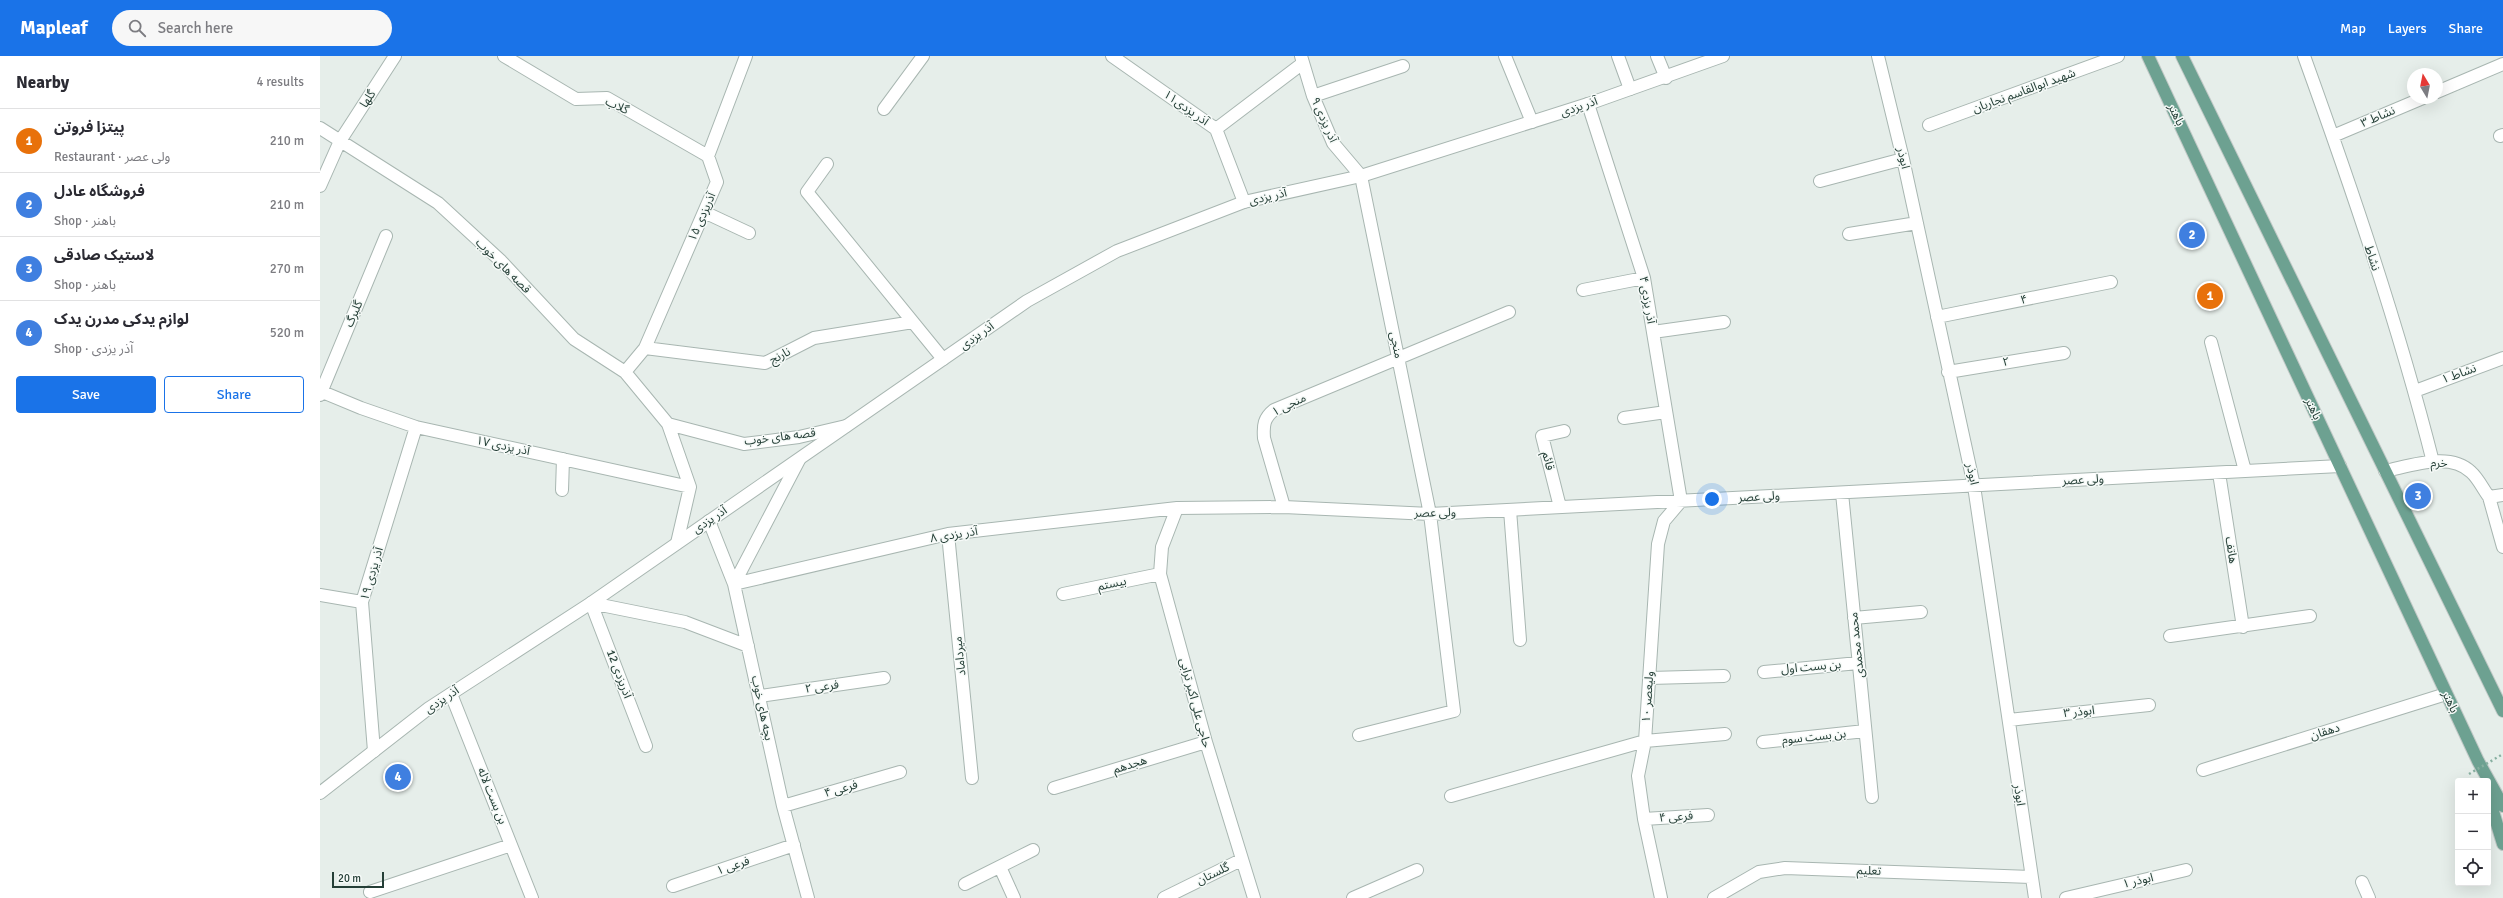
<!DOCTYPE html>
<html lang="en">
<head>
<meta charset="utf-8">
<style>
  body { margin:0; font-family:Signika,"Noto Sans Arabic",sans-serif; background:#f7f7f7; color:#2b2b33 }
  .controls { position:absolute; right:12px; bottom:12px; display:grid; overflow:hidden; border-radius:4px; box-shadow:0 4px 16px #0002 }
  .controls button { width:36px; height:36px; display:grid; place-items:center; padding:0; border:0; border-bottom:1px solid #e1e1e2; background:#fff; color:#2b2b33; font:20px sans-serif }
  .compass { position:absolute; left:2087px; top:12px; width:36px; height:36px; border-radius:50%; background:#fff; box-shadow:0 4px 16px #0002; rotate:350deg }
  .scale { position:absolute; left:12px; bottom:10px; width:52px; box-sizing:border-box; padding-left:4px; border:2px solid #253f37; border-top:0; font-size:11px; line-height:14px; white-space:nowrap; color:#253f37; -webkit-text-stroke:3px #f6faf8; paint-order:stroke }
  .you { position:absolute; left:1392px; top:443px; width:14px; height:14px; margin:-10px; border:3px solid #fff; border-radius:50%; background:#1a73e8; box-shadow:0 0 0 6px #1a73e833 }
  .badge { display:grid; place-items:center; width:26px; height:26px; border-radius:50%; background:#1a73e8; color:#fff; font-size:13px; font-weight:700 }
  .pin { position:absolute; translate:-50% -50%; border:2px solid #fff; box-shadow:0 1px 4px #0006 }
  .list { margin:0; padding:0; list-style:none }
  h2 { display:flex; justify-content:space-between; align-items:center; height:52px; margin:0; padding:0 16px; font-size:17px }
  h2 small { font-size:13px; font-weight:400; color:#7c7c81 }
  .list li { display:grid; grid-template-columns:26px 1fr auto; gap:12px; align-items:center; box-sizing:border-box; height:64px; padding:0 16px; border-top:1px solid #e1e1e2 }
  .list b { display:block; font-size:15px; white-space:nowrap }
  .list p { margin:0; font-size:13px; white-space:nowrap; color:#7c7c81 }
  .list em { font-size:13px; font-style:normal; color:#7c7c81 }
  .actions { display:flex; gap:8px; padding:12px 16px }
  .actions a { flex:1; padding:9px 0; border:1px solid #1a73e8; border-radius:4px; text-align:center; font-size:14px; color:#1a73e8 }
  .actions .main { background:#1a73e8; color:#fff }
  .icon { flex:none; width:22px; height:22px; fill:none; stroke:currentColor; stroke-width:2; stroke-linecap:round; stroke-linejoin:round }
  .map { position:relative; flex:none; width:2183px; height:842px; overflow:hidden }
  header { display:flex; align-items:center; gap:24px; box-sizing:border-box; height:56px; padding:0 20px; background:#1a73e8; color:#fff }
  header strong { font-size:19px }
  nav { display:flex; gap:22px; margin-inline-start:auto; font-size:14px }
  .search { width:280px; height:36px; background:#f7f7f7; display:flex; align-items:center; gap:10px; box-sizing:border-box; padding:0 14px; border-radius:22px; color:#7c7c81; font-size:15px }
  main { display:flex }
  aside { flex:1; background:#fff }
  .map>svg:first-child { display:block }
  .lines { fill:none; stroke-linecap:round; stroke-linejoin:round }
  .minor-casing { stroke:#a8b6b1; stroke-width:14 }
  .tertiary-casing { stroke:#a8b6b1; stroke-width:14 }
  .primary-casing { stroke:#c2c9c7; stroke-width:14 }
  .minor { stroke:#fff; stroke-width:12 }
  .tertiary { stroke:#fff; stroke-width:12 }
  .primary { stroke:#6da191; stroke-width:12 }
  .path-bridge { stroke:#88b0a1; stroke-width:2.5; stroke-dasharray:2 3; stroke-linecap:butt }
  .labels { text-anchor:middle; dominant-baseline:central; stroke-width:3; stroke-linejoin:round; paint-order:stroke }
  .street-label { font-size:12px; fill:#253f37; stroke:#f6faf8 }
</style>
</head>
<body>
<header>
<strong>Mapleaf</strong>
<div class="search"><svg class="icon" aria-label="search" viewBox="0 0 24 24"><circle cx="10" cy="10" r="6"/><path d="M15 15l6 6"/></svg>Search here</div>
<nav><a>Map</a><a>Layers</a><a>Share</a></nav>
</header>
<main>
<aside>
<h2>Nearby<small>4 results</small></h2>
<ul class="list">
<li><span class="badge" style="background:#e8710a">1</span><div><b>پیتزا فروتن</b><p>Restaurant · ولی عصر</p></div><em>210 m</em></li>
<li><span class="badge" style="background:#3f7fe0">2</span><div><b>فروشگاه عادل</b><p>Shop · باهنر</p></div><em>210 m</em></li>
<li><span class="badge" style="background:#3f7fe0">3</span><div><b>لاستیک صادقی</b><p>Shop · باهنر</p></div><em>270 m</em></li>
<li><span class="badge" style="background:#3f7fe0">4</span><div><b>لوازم یدکی مدرن یدک</b><p>Shop · آذر یزدی</p></div><em>520 m</em></li>
</ul>
<div class="actions"><a class="main">Save</a><a>Share</a></div>
</aside>
<div class="map">
<svg width="2183" height="842" viewBox="0 0 2183 842">
  <rect width="100%" height="100%" fill="#e6eeea"/>
  <g class="lines">
    <g class="minor-casing">
      <path id="minor" d="M184,0l72,43 31,-1 101,58
        M792,0l104,73 28,73
        M981,0l12,40 20,47 28,33 69,338 24,197 -95,24
        M1185,0l27,66
        M1298,0l12,33
        M1337,0l9,22
        M1558,0l25,103 71,327 61,412
        M1984,0c48,133 94,268 129,406
        M2117,36l66,-28
        M993,40l90,-30
        M1268,48l56,174 37,223 -17,20 -6,23 -13,197 -7,35 6,43 17,79
        M564,53l39,-53
        M1609,69l189,-69
        M0,72l118,75 63,58 73,78 51,33 43,52 22,63 -13,56
        M896,73l87,-66
        M2013,80l90,-38
        M2180,80l3,-1
        M507,108l-20,28 136,167
        M1500,125l83,-22
        M0,130l20,-45 55,-85
        M384,156l45,21
        M1529,178l68,-11
        M1263,234l61,-12
        M1617,261l174,-35
        M1333,276l71,-10
        M1891,286l34,129
        M325,292l120,15 49,-25 99,-16
        M305,316l20,-24 72,-166 -9,-26 38,-100
        M1628,316l116,-19
        M0,335l41,17 55,19 274,60
        M2095,335l88,-33
        M0,339l66,-159
        M1304,362l42,-6
        M348,368l76,20 55,-7 47,-11
        M2065,415c25,-5 65,-20 86,1 7,6 12,17 18,25l14,-2
        M1899,417l24,154
        M242,434l1,-31
        M1522,437l30,304
        M2169,441l14,50
        M964,451l-20,-69c-1,-13 0,-20 10,-28l235,-98
        M1240,451l-18,-71 22,-5
        M857,452l-15,39 -2,27 46,168 48,156
        M1190,454l10,130
        M389,465l25,63 49,222 25,92
        M628,478l24,244
        M414,528l214,-50 229,-26 107,-1 146,7 910,-48
        M414,528l65,-124
        M743,538l97,-20
        M0,539l42,7
        M271,547l94,19 63,24
        M271,547l55,143
        M1534,562l67,-6
        M1850,580l140,-20
        M1444,616l94,-9
        M1330,622l74,-2
        M131,638l81,204
        M440,640l124,-18
        M1689,664l140,-15
        M1443,686l102,-11
        M54,695l-12,-149 54,-175
        M1883,714l243,-76
        M734,732l152,-46
        M1131,740l194,-55 80,-7
        M463,750l117,-34
        M1324,763l64,-4
        M680,811l14,31
        M2042,826l7,16
        M645,828l68,-34
        M353,830l121,-41
        M50,836l141,-47
        M844,842l77,-38
        M1033,842l64,-28
        M1394,842l45,-26 26,-4 246,9
        M1746,842l120,-28"/>
    </g>
    <g class="tertiary-casing">
      <path id="tertiary" d="M0,737l109,-85 162,-105 436,-302 90,-50 127,-49 117,-26 227,-72 135,-48"/>
    </g>
    <g class="primary-casing">
      <path id="primary" d="M1828,0l330,705 25,45
        M1862,0l321,655
        M2168,739l15,49"/>
    </g>
    <use href="#minor" class="minor"/>
    <use href="#tertiary" class="tertiary"/>
    <use href="#primary" class="primary"/>
    <path class="path-bridge" d="M2149,718l34,-20"/>
  </g>
  <g class="labels">
    <g class="street-label">
      <text transform="translate(1704 35) rotate(-20)">شهید ابوالقاسم نجاریان</text>
      <text transform="translate(48 43) rotate(-57)">گلها</text>
      <text transform="translate(297 50) rotate(25)">گلاب</text>
      <text transform="translate(1259 51) rotate(-19)">آذر یزدی</text>
      <text transform="translate(866 52) rotate(35)">آذر یزدی۱۱</text>
      <text transform="translate(1856 59) rotate(65)">باهنر</text>
      <text transform="translate(2058 61) rotate(-23)">نشاط ۳</text>
      <text transform="translate(1004 64) rotate(66)">آذر یزدی ۹</text>
      <text transform="translate(1583 102) rotate(77)">ابوذر</text>
      <text transform="translate(948 141) rotate(-13)">آذر یزدی</text>
      <text transform="translate(382 161) rotate(-66)">۱۵ آذریزدی</text>
      <text transform="translate(2052 202) rotate(72)">نشاط</text>
      <text transform="translate(183 210) rotate(45)">قصه های خوب</text>
      <text transform="translate(1327 244) rotate(80)">۴ آذر یزدی</text>
      <text transform="translate(1704 244) rotate(-11)">۴</text>
      <text transform="translate(34 258) rotate(-67)">گلبرگ</text>
      <text transform="translate(657 280) rotate(-35)">آذر یزدی</text>
      <text transform="translate(1076 289) rotate(79)">منجی</text>
      <text transform="translate(460 300) rotate(-28)">نارنج</text>
      <text transform="translate(1686 306) rotate(-10)">۲</text>
      <text transform="translate(2139 318) rotate(-20)">نشاط ۱</text>
      <text transform="translate(969 349) rotate(-26)">منجی ۱</text>
      <text transform="translate(1993 353) rotate(65)">باهنر</text>
      <text transform="translate(460 381) rotate(-7)">قصه های خوب</text>
      <text transform="translate(183 390) rotate(12)">آذر یزدی ۱۷</text>
      <text transform="translate(1228 405) rotate(76)">قائم</text>
      <text x="2119" y="407">خرم</text>
      <text transform="translate(1652 418) rotate(78)">ابوذر</text>
      <text transform="translate(1763 424) rotate(-3)">ولی عصر</text>
      <text transform="translate(1439 441) rotate(-3)">ولی عصر</text>
      <text transform="translate(1115 457) rotate(-1)">ولی عصر</text>
      <text transform="translate(390 464) rotate(-34)">آذر یزدی</text>
      <text transform="translate(634 479) rotate(-9)">۸ آذر یزدی</text>
      <text transform="translate(1911 494) rotate(81)">هاتف</text>
      <text transform="translate(52 518) rotate(-74)">آذر یزدی ۱۹</text>
      <text transform="translate(792 528) rotate(-12)">بیستم</text>
      <text transform="translate(1537 589) rotate(-96)">محمد محمدی</text>
      <text transform="translate(640 600) rotate(-96)">میرداماد</text>
      <text transform="translate(1491 611) rotate(-5)">بن بست اول</text>
      <text transform="translate(299 618) rotate(69)">آذریزدی 12</text>
      <text transform="translate(502 631) rotate(-8)">فرعی ۲</text>
      <text transform="translate(1328 641) rotate(-86)">۱۰ ولیعصر</text>
      <text transform="translate(122 644) rotate(-34)">آذر یزدی</text>
      <text transform="translate(2130 646) rotate(65)">باهنر</text>
      <text transform="translate(875 647) rotate(75)">حاجی علی اکبر ترابی</text>
      <text transform="translate(442 652) rotate(78)">بچه های خوب</text>
      <text transform="translate(1759 656) rotate(-6)">ابوذر ۳</text>
      <text transform="translate(2005 676) rotate(-17)">دهقان</text>
      <text transform="translate(1494 681) rotate(-6)">بن بست سوم</text>
      <text transform="translate(810 709) rotate(-17)">هجدهم</text>
      <text transform="translate(521 733) rotate(-16)">فرعی ۴</text>
      <text transform="translate(1699 739) rotate(82)">ابوذر</text>
      <text transform="translate(172 740) rotate(68)">بن بست لاله</text>
      <text transform="translate(1356 761) rotate(-4)">فرعی ۴</text>
      <text transform="translate(413 810) rotate(-19)">فرعی ۱</text>
      <text transform="translate(1549 815) rotate(2)">تعلیم</text>
      <text transform="translate(893 818) rotate(-26)">گلستان</text>
      <text transform="translate(1818 825) rotate(-13)">ابوذر ۱</text>
    </g>
  </g>
</svg>
<div class="controls">
<button>+</button>
<button>−</button>
<button><svg class="icon" aria-label="locate" viewBox="0 0 24 24"><circle cx="12" cy="12" r="6"/><path d="M12 2v4M12 18v4M2 12h4M18 12h4"/></svg></button>
</div>
<svg class="compass" viewBox="-18 -18 36 36"><path d="M0-13l5 13h-10z" fill="#e53935"/><path d="M0 13l5-13h-10z" fill="#7c7c81"/></svg>
<div class="scale">20 m</div>
<div class="you"></div>
<div class="pin badge" style="left:1890px;top:240px;background:#e8710a">1</div>
<div class="pin badge" style="left:1872px;top:179px;background:#3f7fe0">2</div>
<div class="pin badge" style="left:2098px;top:440px;background:#3f7fe0">3</div>
<div class="pin badge" style="left:78px;top:721px;background:#3f7fe0">4</div>
</div>
</main>
</body>
</html>
